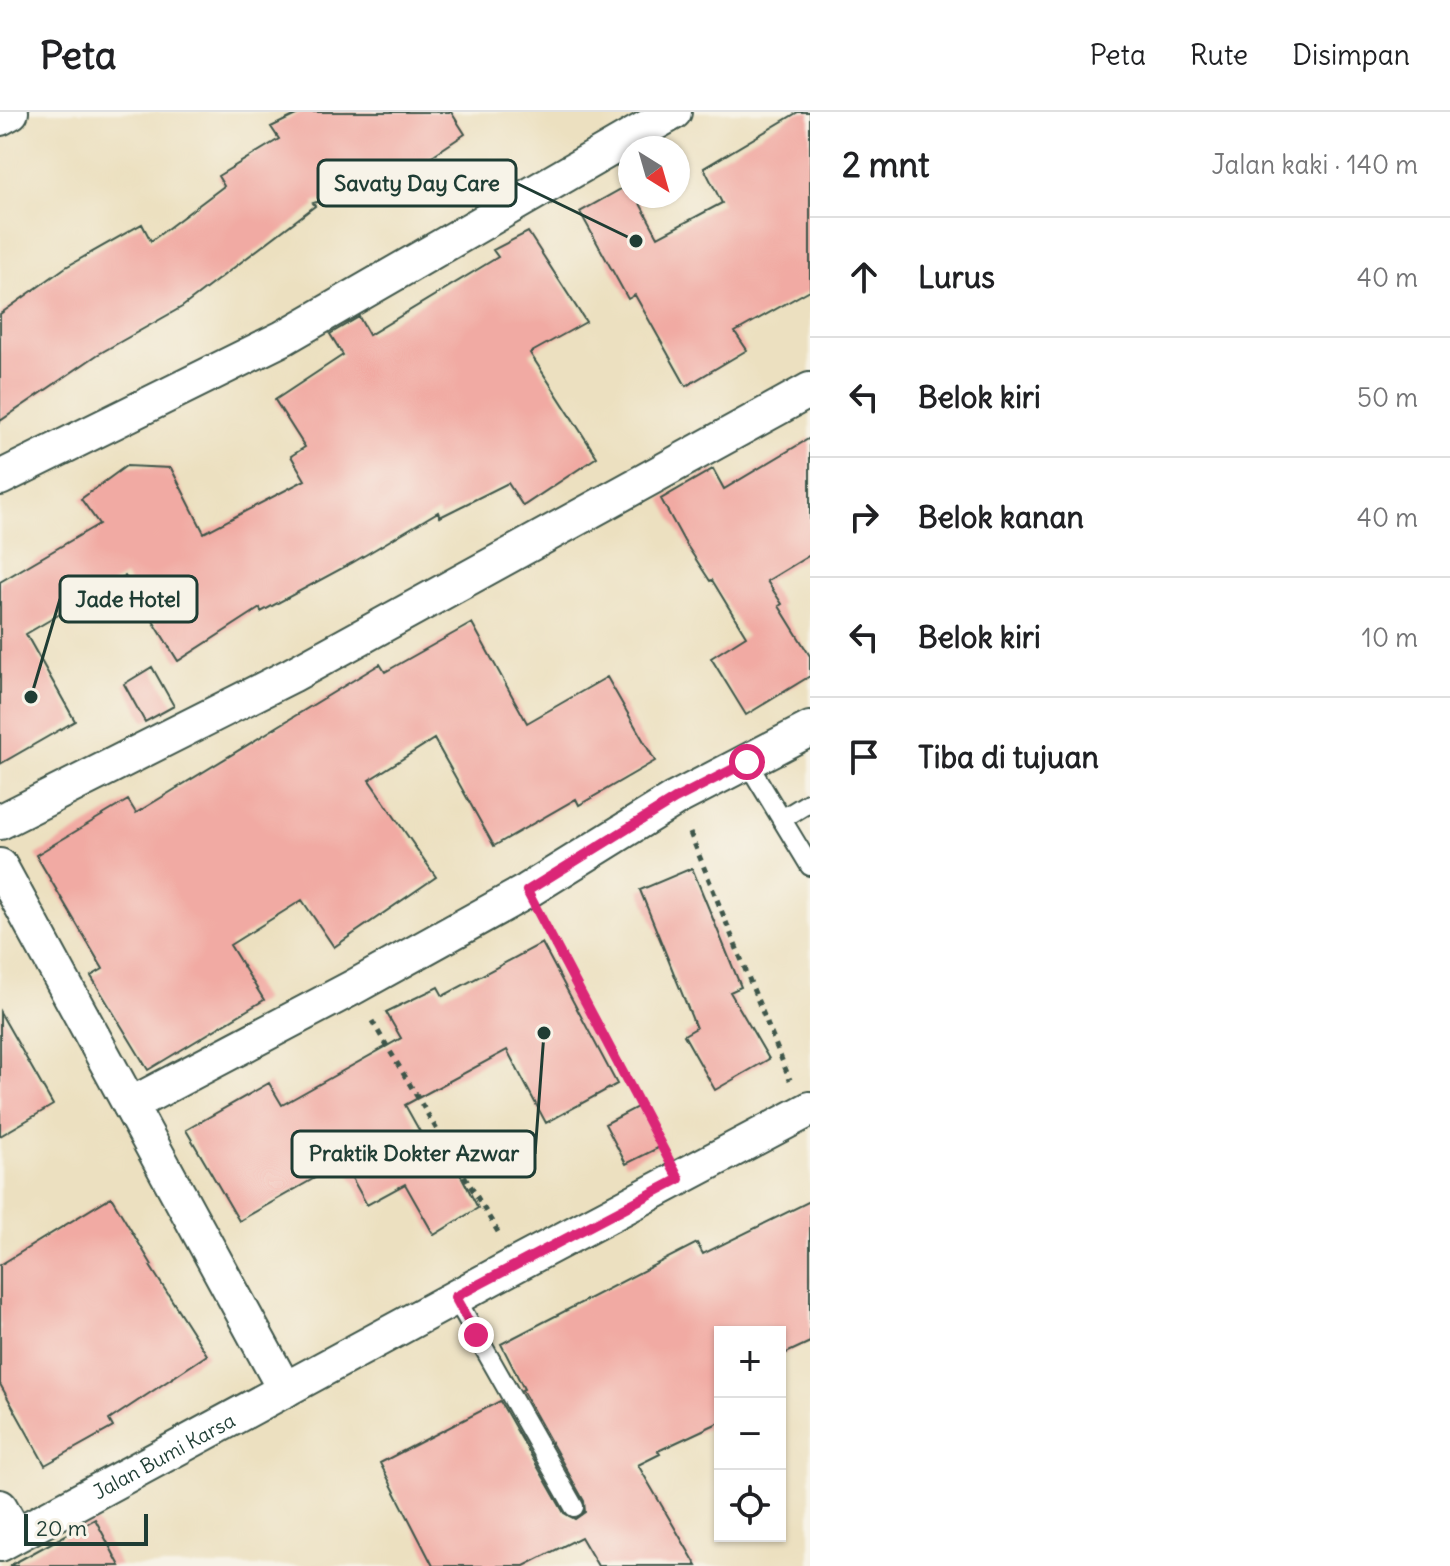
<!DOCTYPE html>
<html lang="id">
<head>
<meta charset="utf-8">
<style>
  body { margin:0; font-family:Delius,sans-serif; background:#f2f2f2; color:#202124 }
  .controls { position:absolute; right:24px; bottom:24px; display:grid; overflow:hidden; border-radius:0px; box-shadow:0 2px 6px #0004 }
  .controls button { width:72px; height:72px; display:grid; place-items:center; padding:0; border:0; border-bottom:2px solid #e0e0e0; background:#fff; color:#202124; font:40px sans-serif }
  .compass { position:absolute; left:618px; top:24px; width:72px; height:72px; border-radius:50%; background:#fff; box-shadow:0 2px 6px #0004; rotate:143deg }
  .scale { position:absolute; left:24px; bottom:20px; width:124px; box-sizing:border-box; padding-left:8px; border:4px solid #1f3d34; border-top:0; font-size:22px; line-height:28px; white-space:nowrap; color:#1f3d34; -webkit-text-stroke:6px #f7f3e8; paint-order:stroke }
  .stop { position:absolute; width:24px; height:24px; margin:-18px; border:6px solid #db2777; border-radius:50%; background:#fff }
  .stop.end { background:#db2777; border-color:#fff; box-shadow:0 2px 8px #0008 }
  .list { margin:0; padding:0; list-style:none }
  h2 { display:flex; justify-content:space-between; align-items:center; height:104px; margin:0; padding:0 32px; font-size:34px }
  h2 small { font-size:26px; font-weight:400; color:#757577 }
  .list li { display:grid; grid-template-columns:52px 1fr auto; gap:24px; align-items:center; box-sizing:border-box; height:120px; padding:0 32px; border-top:2px solid #e0e0e0 }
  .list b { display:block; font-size:30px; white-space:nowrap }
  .list em { font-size:26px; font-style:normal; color:#757577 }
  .icon { flex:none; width:44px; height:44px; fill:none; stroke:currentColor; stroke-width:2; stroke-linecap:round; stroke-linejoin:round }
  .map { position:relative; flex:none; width:810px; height:1454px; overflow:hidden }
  header { display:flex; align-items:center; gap:48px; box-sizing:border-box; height:112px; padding:0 40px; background:#fff; border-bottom:2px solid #e0e0e0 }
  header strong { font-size:38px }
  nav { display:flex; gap:44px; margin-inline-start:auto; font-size:28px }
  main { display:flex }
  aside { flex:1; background:#fff }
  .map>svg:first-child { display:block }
  .building { fill:#f1aaa3 }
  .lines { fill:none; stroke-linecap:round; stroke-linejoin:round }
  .service-casing { stroke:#3e5549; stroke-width:22 }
  .minor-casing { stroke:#3e5549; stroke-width:38 }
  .path { stroke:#3e5549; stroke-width:5; stroke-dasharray:6 6; stroke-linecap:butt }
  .service { stroke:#fff; stroke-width:18 }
  .minor { stroke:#fff; stroke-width:34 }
  .route { stroke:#db2777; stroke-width:10 }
  .labels { text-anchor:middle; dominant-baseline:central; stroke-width:8; stroke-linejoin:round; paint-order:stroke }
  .street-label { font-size:20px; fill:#1f3d34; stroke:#f7f3e8 }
  .leader { fill:none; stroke:#1f3d34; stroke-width:3 }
  .callout-dot { fill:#1f3d34; stroke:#f7f3e8; stroke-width:3 }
  .callout { fill:#f7f3e8; stroke:#1f3d34; stroke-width:3 }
  .callout-label { font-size:22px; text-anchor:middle; font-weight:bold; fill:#1f3d34 }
</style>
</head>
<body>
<header>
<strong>Peta</strong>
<nav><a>Peta</a><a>Rute</a><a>Disimpan</a></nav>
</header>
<main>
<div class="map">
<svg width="810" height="1454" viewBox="0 0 810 1454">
  <rect width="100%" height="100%" fill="#f7f3e8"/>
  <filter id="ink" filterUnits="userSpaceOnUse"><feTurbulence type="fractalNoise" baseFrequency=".0125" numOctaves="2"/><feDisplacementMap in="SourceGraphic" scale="16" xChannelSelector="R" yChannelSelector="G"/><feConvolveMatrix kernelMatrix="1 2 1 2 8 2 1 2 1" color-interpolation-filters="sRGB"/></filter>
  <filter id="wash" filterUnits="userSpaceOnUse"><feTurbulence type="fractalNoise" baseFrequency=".006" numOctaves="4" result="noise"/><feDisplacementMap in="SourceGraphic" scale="32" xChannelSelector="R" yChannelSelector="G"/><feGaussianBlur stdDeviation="1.8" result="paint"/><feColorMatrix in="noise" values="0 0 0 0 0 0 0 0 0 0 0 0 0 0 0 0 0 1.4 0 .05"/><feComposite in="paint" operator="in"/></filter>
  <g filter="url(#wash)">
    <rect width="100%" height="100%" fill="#ece0c0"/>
    <g id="blocks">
      <path class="building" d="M302,0h149l14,22 -39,26 6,10 -119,33 2,3 -133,101 -85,48 -97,66v-107l66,-47 76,-43 9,17 73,-55 -6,-10 61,-37 -8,-12z
        M798,0h12v178l-75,42 12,18 -61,36 -51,-91 -7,4 -48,-87 50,-28v12h6l22,41 64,-34 -18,-35z
        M528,120l58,90 -56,31 67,104 -74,49 -15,-23 -68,34 -2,-5 -86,51 -91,49 -1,-4 -82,53 -53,-85 -99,58 49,87 -75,43v-182l99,-58 -18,-25 45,-33 45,2 33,65 101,-53 -14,-24 14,-9 -30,-47 68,-45 -13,-21 29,-17 10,18 129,-78 -5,-7z
        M810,326v117l-43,26 15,23 -3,2 31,50v20l-64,39 -35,-57 35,-22 -34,-56 -2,1 -26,-40 -23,-42 52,-30 11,20z
        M472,511l55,100 80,-46 48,84 -76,44 -3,-6 -82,47 -60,-107 -65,41 67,97 -102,70 -32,-47 -72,45 34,55 -116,70 -57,-94 12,-7 -67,-114 92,-55 8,13 244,-149 5,8z
        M152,555l22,39 -29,16 -21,-38z
        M692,756l49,119 -11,5 39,67 -54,31 -31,-55 12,-7 -56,-138z
        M542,831l75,141 -71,39 -39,-73 -102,55 37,66 13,-7 23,44 -44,27 -29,-51 -38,21 -24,-43 -104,59 -53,-91 83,-47 13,22 119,-67 -15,-26 52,-25 5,9z
        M0,900l53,93 -53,31z
        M639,994l21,41 -34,17 -21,-40z
        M111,1085l41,68 -2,1 57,89 -98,65 4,7 -68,38 -45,-81v-119z
        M810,1089v141l-30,14v-24h-60v90l-62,29 2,3 -22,11 59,101h-99l-17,-29 -57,29h-91l-53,-103 120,-62 64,112 11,6 10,-7 -1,-11 -62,-111 2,-1 -23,-45 196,-101 6,11z
        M95,1407l25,47h-111z"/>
    </g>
  </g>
  <g filter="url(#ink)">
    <use href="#blocks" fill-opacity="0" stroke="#3e5549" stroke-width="2"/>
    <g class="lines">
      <g class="service-casing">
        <path id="service" d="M747,650l63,104
          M782,707l28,-17
          M455,1185l119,210"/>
      </g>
      <g class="minor-casing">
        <g id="minor">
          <path d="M0,6l11,-6"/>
          <path d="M0,366l283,-140 391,-226"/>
          <path d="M0,710l292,-147 518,-285"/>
          <path d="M0,754l285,524"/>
          <path d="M130,993l222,-117 175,-97 148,-92 135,-70"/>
          <path d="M0,1395l15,27"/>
          <path id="s1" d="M0,1432l517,-280 293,-155"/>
        </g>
      </g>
      <path class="path" d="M690,721l100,247
        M545,813l116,221
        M372,909l126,211"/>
      <use href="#service" class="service"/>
      <use href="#minor" class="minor"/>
    </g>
  </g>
  <g class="lines" filter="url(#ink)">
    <path class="route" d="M476,1223l-21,-38 224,-118 -152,-288 148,-92 72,-37"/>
  </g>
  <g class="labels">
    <g class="street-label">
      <text stroke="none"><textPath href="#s1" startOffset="186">Jalan Bumi Karsa</textPath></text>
    </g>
  </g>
  <path class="leader" d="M636 129L516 71M31 585L60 487M544 921L535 1042"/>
  <g class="callout-dot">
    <circle cx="636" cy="129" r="8"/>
    <circle cx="31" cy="585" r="8"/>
    <circle cx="544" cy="921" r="8"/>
  </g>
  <g class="callout">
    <rect x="318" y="48" width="198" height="46" rx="8"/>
    <rect x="60" y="464" width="137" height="46" rx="8"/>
    <rect x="292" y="1019" width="243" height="46" rx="8"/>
  </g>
  <g class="callout-label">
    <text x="417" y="79">Savaty Day Care</text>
    <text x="128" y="495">Jade Hotel</text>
    <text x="414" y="1049">Praktik Dokter Azwar</text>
  </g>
</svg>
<div class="controls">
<button>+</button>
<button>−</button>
<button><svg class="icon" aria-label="locate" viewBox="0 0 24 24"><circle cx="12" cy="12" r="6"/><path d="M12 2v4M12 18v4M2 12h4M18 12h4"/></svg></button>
</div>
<svg class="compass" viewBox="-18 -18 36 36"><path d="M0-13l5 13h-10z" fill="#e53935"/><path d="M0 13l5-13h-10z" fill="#757577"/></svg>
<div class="scale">20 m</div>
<div class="stop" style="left:747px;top:650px"></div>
<div class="stop end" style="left:476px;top:1223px"></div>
</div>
<aside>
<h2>2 mnt<small>Jalan kaki · 140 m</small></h2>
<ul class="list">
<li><svg class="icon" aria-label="ahead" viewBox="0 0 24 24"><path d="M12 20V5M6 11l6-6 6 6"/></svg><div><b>Lurus</b></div><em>40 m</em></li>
<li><svg class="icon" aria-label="left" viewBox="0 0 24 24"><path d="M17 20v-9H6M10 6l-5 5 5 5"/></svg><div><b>Belok kiri</b></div><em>50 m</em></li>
<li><svg class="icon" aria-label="right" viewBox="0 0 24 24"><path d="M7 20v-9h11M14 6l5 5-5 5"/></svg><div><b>Belok kanan</b></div><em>40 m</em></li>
<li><svg class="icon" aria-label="left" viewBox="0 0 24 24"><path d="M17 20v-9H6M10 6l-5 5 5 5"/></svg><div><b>Belok kiri</b></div><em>10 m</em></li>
<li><svg class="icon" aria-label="arrive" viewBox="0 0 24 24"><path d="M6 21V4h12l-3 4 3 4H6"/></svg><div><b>Tiba di tujuan</b></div></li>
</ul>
</aside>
</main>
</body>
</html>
